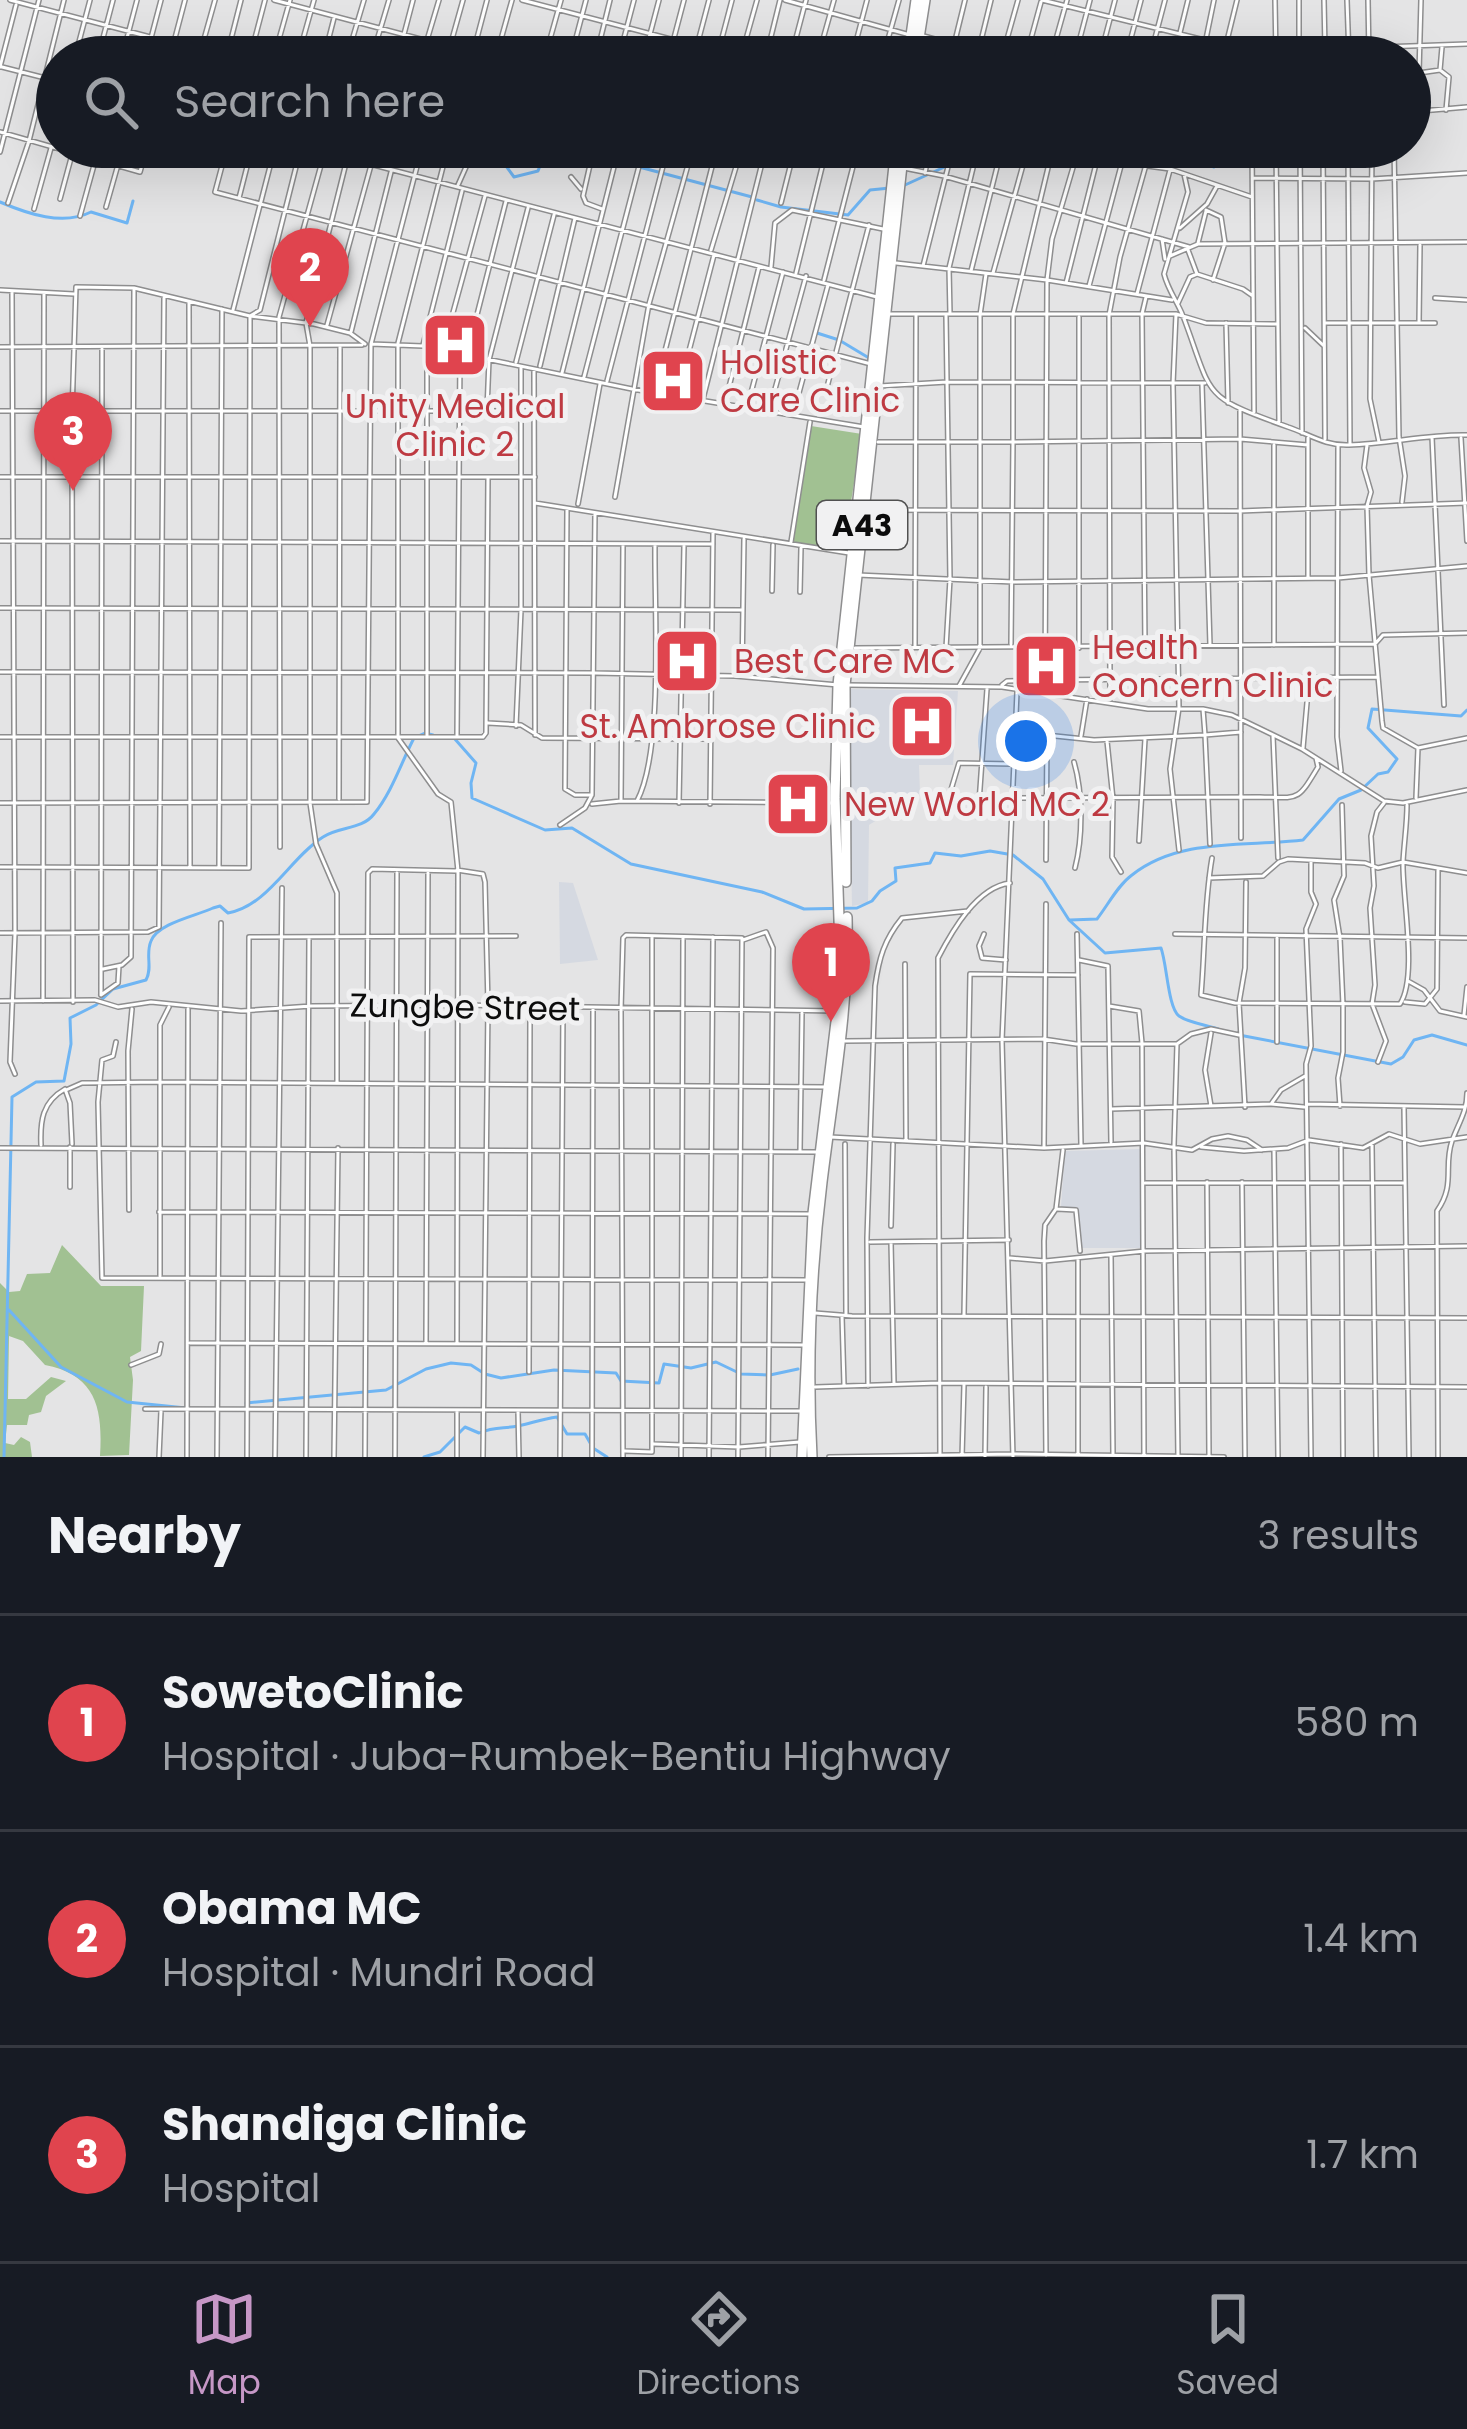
<!DOCTYPE html>
<html lang="en">
<head>
<meta charset="utf-8">
<style>
  body { margin:0; font-family:Poppins,sans-serif; background:#242831; color:#f1f3f6 }
  .you { position:absolute; left:1026px; top:741px; width:42px; height:42px; margin:-30px; border:9px solid #fff; border-radius:50%; background:#1a73e8; box-shadow:0 0 0 18px #1a73e833 }
  .badge { display:grid; place-items:center; width:78px; height:78px; border-radius:50%; background:#c697c6; color:#fff; font-size:39px; font-weight:700 }
  .pin { position:absolute; translate:-50% -99px; filter:drop-shadow(0 3px 6px #0008) }
  .pin::after { content:''; position:absolute; top:63px; width:42px; height:36px; background:inherit; clip-path:polygon(0 0,100% 0,50% 100%) }
  .list { margin:0; padding:0; list-style:none }
  h2 { display:flex; justify-content:space-between; align-items:center; height:156px; margin:0; padding:0 48px; font-size:51px }
  h2 small { font-size:39px; font-weight:400; color:#9ea1a6 }
  .list li { display:grid; grid-template-columns:78px 1fr auto; gap:36px; align-items:center; box-sizing:border-box; height:216px; padding:0 48px; border-top:3px solid #363941 }
  .list b { display:block; font-size:45px; white-space:nowrap }
  .list p { margin:0; font-size:39px; white-space:nowrap; color:#9ea1a6 }
  .list em { font-size:39px; font-style:normal; color:#9ea1a6 }
  .icon { flex:none; width:66px; height:66px; fill:none; stroke:currentColor; stroke-width:2; stroke-linecap:round; stroke-linejoin:round }
  .map { position:relative; flex:none; width:1467px; height:1457px; overflow:hidden }
  .search { position:absolute; background:#171b24; box-shadow:0 12px 48px #0002; left:36px; right:36px; top:36px; height:132px; display:flex; align-items:center; gap:30px; box-sizing:border-box; padding:0 42px; border-radius:66px; color:#9ea1a6; font-size:45px }
  .sheet { height:804px; background:#171b24 }
  nav { display:flex; justify-content:space-around; align-items:center; box-sizing:border-box; height:168px; border-top:3px solid #363941; background:#171b24; font-size:33px; color:#9ea1a6 }
  nav a { display:grid; justify-items:center; gap:6px }
  nav .on { color:#c697c6 }
  .map>svg:first-child { display:block }
  .built { fill:#d5d9e1 }
  .green { fill:#a1c192 }
  .lines { fill:none; stroke-linecap:round; stroke-linejoin:round }
  .stream { stroke:#6fb5f3; stroke-width:3 }
  .minor-casing { stroke:#8e8e8f; stroke-width:6 }
  .trunk-casing { stroke:#8e8e8f; stroke-width:12 }
  .minor { stroke:#fff; stroke-width:3 }
  .trunk { stroke:#fff; stroke-width:9 }
  .labels { text-anchor:middle; dominant-baseline:central; stroke-width:10; stroke-linejoin:round; paint-order:stroke }
  .shield { fill:#f1f1f2; stroke:#515151; stroke-width:3 }
  .shield-label { font-size:30px; font-weight:bold; fill:#0c0c0c }
  .health-label { font-size:33px; fill:#be3a42; stroke:#f1f1f2; text-anchor:start }
  .street-label { font-size:33px; fill:#0c0c0c; stroke:#f1f1f2 }
</style>
</head>
<body>
<div class="map">
<svg width="1467" height="1457" viewBox="0 0 1467 1457">
  <rect width="100%" height="100%" fill="#e4e4e5"/>
  <path class="built" d="M848,689l110,2 -5,74h-34l1,28 -51,32 -1,78 -16,3z
    M559,882l14,1 25,77 -38,4z
    M1141,1149l2,99h-61l-5,-41h-16l4,-56z"/>
  <path class="green" d="M811,426l51,8 -19,117 -51,-9z
    M62,1245l39,41h43l-3,65 -11,6 3,23 -4,75 -29,1c3,-48 -4,-81 -55,-91l-22,-24 -14,-5 -1,63h18l25,-22 15,4 -20,15 -5,16 -12,3 -2,10h-20l-2,18 9,2 7,-8 9,5 2,15h-32v-174l9,9 11,-1 7,-17 23,-1z"/>
  <g class="lines">
    <path class="stream" d="M434,147l6,5
      M492,147l22,30 24,-6 9,-24
      M564,147l188,50
      M1189,147l4,11 21,9
      M499,163l4,-4 -3,-12
      M905,185l46,-21 44,-11 5,-5
      M757,200l24,7 67,8 22,-25 20,-2
      M0,202c28,12 63,24 91,10l36,11 6,-22
      M817,333l22,7 30,18
      M454,738l22,25 -5,20 1,15 73,32 27,-2 59,36 131,28 42,17 53,-1 15,-7 8,-10 16,-10 -1,-13 35,-5 5,-10 26,3 29,-5 23,4 30,24 26,41 36,33 56,-5c6,16 7,60 18,68 10,7 28,9 39,13
      M1070,920l27,-1c11,-14 21,-34 35,-44 48,-38 115,-28 171,-35l36,-41 22,-9 17,-16 10,-2 9,-13 -29,-31 4,-19 89,7 6,-6
      M1239,1035l152,29 12,-7 11,-17 18,-5 35,10
      M9,1310l52,57 66,35 59,6
      M246,1403l140,-13 40,-21 25,-6 20,2 14,9 16,4 53,-8 62,3 5,8 38,2 5,-19 27,4 25,-6 25,12 29,1 28,-6
      M4,1457l8,-360 24,-15 28,-1 7,-37 -1,-26 26,-13 17,-16 33,-9c7,-13 -1,-25 5,-39 7,-18 45,-25 62,-33l7,-2 8,7c40,-7 62,-55 95,-76 16,-11 39,-7 51,-23 18,-22 27,-51 40,-76l11,-5 8,2
      M424,1457l16,-5 25,-25 14,6c16,-7 24,-4 39,-7 14,-3 24,-7 39,-9l10,17h18l8,14 14,9"/>
    <g class="minor-casing">
      <path id="minor" d="M10,0l216,57
        M274,0l214,57
        M522,0l217,57
        M785,0l125,35
        M1042,0l207,51 4,-4 72,2 -1,-49
        M1275,0l1,57
        M1347,0l2,57
        M1368,0l1,57
        M1421,0l-2,73 21,-3
        M920,35l79,22
        M1206,39l8,-39
        M1442,47l-2,23 9,7 -3,33
        M227,55l14,-55
        M75,57l15,-57
        M98,57l15,-57
        M122,57l15,-57
        M146,57l15,-57
        M170,57l15,-57
        M199,57l16,-57
        M250,57l15,-57
        M274,57l16,-57
        M298,57l16,-57
        M324,57l10,-39
        M347,57l17,-57
        M372,57l17,-57
        M398,57l15,-57
        M422,57l17,-57
        M447,57l16,-57
        M472,57l15,-57
        M496,57l16,-57
        M545,57l16,-57
        M571,57l15,-57
        M596,57l14,-57
        M619,57l15,-57
        M644,57l15,-57
        M669,57l15,-57
        M694,57l15,-57
        M717,57l15,-57
        M741,57l16,-57
        M766,57l14,-57
        M791,57l15,-57
        M818,57l16,-57
        M852,57l15,-57
        M883,57l16,-57
        M951,57l14,-57
        M977,57l14,-57
        M1002,57l16,-57
        M1026,57l15,-55
        M1051,57l16,-57
        M1075,57l15,-57
        M1100,57l15,-57
        M1126,57l15,-57
        M1150,57l15,-57
        M1174,57l14,-57
        M1223,57l14,-57
        M1299,57v-57
        M1325,57v-8l142,-5
        M0,67l16,-62
        M2,67l55,14
        M1410,112l57,-5
        M0,132l140,40 7,-25
        M227,147l-12,45 656,172
        M305,147l572,150
        M448,147l-50,196v395l40,56 13,8 7,69 -1,473
        M456,147l17,12 2,-12
        M594,147l-11,49 3,7 16,6
        M829,147l61,16
        M1053,147l-40,167v128l227,-3 68,6
        M1252,147l2,265
        M1276,147l3,275
        M1300,147l2,286
        M1323,147l2,292
        M1348,147l2,298
        M1372,147l-2,252 9,43
        M1394,147l5,290 6,39 -3,26
        M451,148l15,19 -8,18
        M570,149l1,-2
        M1080,149l14,14
        M0,152l39,-152
        M518,161l4,-14
        M904,168l40,8 245,71
        M925,173l5,-26
        M1184,174l4,18 -24,82c4,16 13,27 19,42 31,82 16,79 105,111 21,7 37,19 61,18 40,-1 78,-11 118,-10
        M571,177l10,12
        M1253,178l119,1 95,-6
        M239,198l13,-51
        M60,199l14,-52
        M8,203l21,-62 35,-141
        M781,203l14,-56
        M106,207l17,-60
        M34,209l17,-61
        M1206,210l15,7 4,26 -12,37
        M80,216l19,-69
        M1180,228l27,-24 10,-18
        M1162,239l3,20
        M1198,243l8,-32
        M711,250l31,-103
        M1188,250l9,24
        M1170,256l28,-12 269,-2
        M896,263l151,17 125,20
        M923,266l30,-119
        M771,267l4,-44 17,-13 91,19
        M971,271l31,-124
        M796,273l31,-126
        M993,273l35,-126
        M824,280l34,-133
        M1066,283l30,-119 9,-11 35,12 30,4 82,28
        M1089,286l37,-139
        M0,290l74,4
        M12,292l3,642 -5,128 5,12
        M1137,294l33,-124
        M1435,298l32,2
        M189,302l1,565
        M1178,303l12,-26 7,-3 46,15 10,7
        M233,310l42,-163
        M886,314h290l30,9 71,1
        M950,314l-1,-46 29,-121
        M1176,314l-3,70 6,324 -9,61 9,81
        M1226,323l2,80
        M1326,323h109
        M1419,323l1,-78
        M327,325l49,-178
        M1305,328l19,18
        M351,332l40,-160
        M371,344l52,2 209,43 232,38
        M423,345l39,-154
        M0,347l362,-2
        M443,349l42,-153
        M467,354l39,-153
        M516,362l38,-147
        M540,366l35,-148
        M534,371l1,364
        M562,373l57,-226
        M584,377l60,-230
        M607,381l61,-234
        M1202,384l8,261
        M879,386l68,-4 -1,-66
        M655,390l62,-243
        M826,391l43,-166
        M677,397l37,-142
        M703,399l63,-252
        M725,403l34,-136
        M747,408l36,-136
        M1240,409l1,429
        M487,410l2,-50 39,-152
        M0,411h534
        M769,411l37,-135
        M793,415l35,-130
        M1432,437l12,268
        M1461,438l6,103
        M878,442h135l-2,202
        M1274,445v200
        M1338,445l-1,292 4,34
        M1367,445l-3,23 7,24 -4,14 2,69 13,146 1,7 35,20
        M0,477h535
        M615,497l34,-193 44,-157
        M535,503l314,50
        M578,504l22,-120
        M567,510l-2,279 10,6h17
        M869,510l371,1 227,-8
        M0,541l713,3
        M791,542l19,-120
        M858,575l155,7 325,-4 129,-12
        M1308,577v-139
        M772,591l1,-46
        M800,592l1,-44
        M0,608l743,2
        M1145,645l-3,-331 4,-17
        M915,647l1,-332
        M855,648l520,-4 8,-9 84,-2
        M946,648l4,-69 -3,-197 258,1
        M1079,648v-331
        M0,672l595,1 140,3 103,9
        M742,674l2,-135
        M847,685l155,2 146,22h55l29,6 70,34 82,52 19,2 64,-13
        M1002,685l5,-4 38,-1 332,-3
        M959,686l21,-38v-333l6,-41
        M1045,693l2,-413 5,-41 27,-92
        M1110,699l-1,-384 11,-58 31,-110
        M1203,709l2,26 36,-3
        M488,723l33,2 21,13 166,1
        M516,726l5,-116v-242
        M1017,732l77,8 111,-5 5,109
        M427,736v-387
        M457,736l3,-380
        M1081,736l6,-37
        M1273,736l5,122
        M0,737h483l3,-4 2,-255
        M1107,741l6,58 -1,58 9,15
        M1303,748l6,-68
        M1074,762c9,31 9,75 1,106
        M1015,798l245,-1c39,1 37,5 58,-30l-2,-9
        M1416,798l2,-50 49,-10
        M339,799l1,-452
        M621,801l2,-257
        M637,801c27,-51 17,-194 18,-257
        M0,803l367,-1 4,-458 51,-197
        M679,803l5,-257
        M592,804l29,-3 212,2
        M710,804l3,-271
        M944,813l15,-50 53,1
        M978,817l9,-128
        M560,825l25,-17 7,-13 3,-282
        M1139,841l6,-102
        M280,847l-1,-530 47,-170
        M1212,858c-8,46 -7,91 -11,137l34,8 165,1c18,-27 2,-107 3,-142 1,-19 4,-38 4,-57
        M1046,860l1,-124
        M0,867l249,1 1,-552 10,-6 41,-163
        M219,868l3,-559
        M457,870l26,4 2,8 3,123 -5,452
        M1209,878l54,-2 16,-14 9,-3 77,4 13,5 25,-6 64,11
        M0,933l148,-1 11,-5 5,-629
        M984,934l-5,12 3,12 24,2
        M1077,934l4,211
        M1175,934l292,4
        M743,940l23,-8 7,16 -5,509
        M1079,960l29,6 3,176
        M905,964l1,177
        M103,969l19,-4 9,-8 3,-667
        M1408,981l16,9 16,21 27,6
        M101,995l1,-646
        M101,995l17,-12 1,-17
        M95,1000l23,7 33,-5 90,9 70,-5 146,-1 379,6
        M0,1001l94,-1
        M43,1001l1,-708
        M73,1002l-1,-589 4,-126 58,1 116,28 64,8 36,9 15,11
        M1405,1002l20,2 12,-15 1,-119
        M1109,1006l30,5 3,32 2,414
        M1464,1015l3,-28
        M1211,1033l-6,37 6,36
        M845,1041l198,-2 33,5h101l14,-10 20,-5 28,6
        M116,1042l-3,14 -11,4 -4,42 4,176 704,2
        M1277,1042v-104
        M1177,1044l-3,101 4,312
        M1378,1062l8,-21 -14,-37 3,-19 -5,-77 4,-22 -3,-50 6,-24 7,-9
        M337,1083v-190l-21,-49 -6,-41v-457l-4,-23 44,-176
        M66,1090l16,-7 78,-1 667,5
        M1271,1104l10,-14 24,-14
        M1307,1104l158,3
        M1340,1106l-2,-28 5,-26v-47l-3,-67 -6,-38 10,-24 -2,-71
        M1245,1107l-6,-104 6,-35 1,-86
        M1404,1107l5,350
        M1111,1109l160,-5 33,3
        M830,1137l214,11 100,-5 48,7 20,-11 16,-3 19,4 15,10
        M845,1144l1,170
        M1341,1144l2,313
        M41,1145c-1,-24 1,-43 24,-56l5,14 2,41
        M1372,1145l4,312
        M70,1147v40
        M1201,1147l43,4 44,-3 21,-8 54,8 26,-14 31,10 47,-7
        M0,1148l817,4
        M1044,1148l2,-244
        M1274,1149l4,308
        M800,1151l2,-138
        M1207,1182l2,274
        M1242,1182l3,275
        M1145,1183h260
        M1057,1209l19,1 4,41
        M129,1210l-1,-159 4,-42
        M159,1212l652,2
        M891,1226l2,-82
        M870,1242l139,-2
        M891,1242l3,142
        M1111,1255l2,200
        M1010,1258l35,3 100,-10 322,-5
        M160,1276v-251l9,-18
        M815,1313l37,3 615,2
        M964,1315l6,-341 108,1
        M842,1316l2,69
        M190,1343l614,2
        M426,1343l2,-470
        M131,1365l28,-11 2,-10
        M529,1372l1,-364
        M868,1386l-1,-148 8,-252c4,-28 9,-46 27,-68l66,-7
        M815,1387l124,-4 528,4
        M145,1409l657,2
        M457,1411v46
        M518,1411l1,46
        M654,1444l85,3 61,-5
        M625,1451l27,1v-515
        M1046,1455l-2,-214 1,-16 11,-16 7,-59
        M1078,1455v-195
        M159,1457l2,-46
        M187,1457l1,-448
        M217,1457l4,-534
        M247,1457l2,-520 267,-1
        M275,1457l7,-569
        M306,1457l3,-520
        M334,1457l4,-309
        M365,1457l3,-584 4,-4 84,2
        M395,1457l2,-584
        M560,1457l3,-448
        M592,1457l1,-448
        M623,1457l-2,-447 2,-72 3,-3 116,3 -4,519
        M681,1457l2,-520
        M709,1457l4,-520
        M829,1457l184,-3 211,3
        M940,1457l-2,-499c14,-27 39,-71 72,-75
        M962,1457l2,-72
        M985,1457l1,-70
        M1013,1457l-11,-417 15,-348
        M1311,1457l-5,-393 5,-18 -5,-117 10,-25 -5,-12v-30
        M1438,1457l-1,-246c19,-27 6,-44 15,-70 6,-17 15,-29 15,-48"/>
    </g>
    <g class="trunk-casing">
      <path id="trunk" d="M908,57l8,-57
        M916,57l9,-57
        M846,882l-1,-197 59,-538
        M802,1457l11,-244 28,-233 -6,-182 3,-113 58,-538
        M812,1457c-5,-91 -1,-185 10,-275 11,-90 27,-175 25,-265"/>
    </g>
    <use href="#minor" class="minor"/>
    <use href="#trunk" class="trunk"/>
  </g>
  <defs>
    <g id="hospital-square" transform="scale(3.45)"><rect x="-9" y="-9" width="18" height="18" rx="4" fill="#e0444e" stroke="#f1f1f2"/><path d="M-5-5h3v3.5h4V-5h3V5h-3V1.5h-4V5h-3Z" fill="#fff"/></g>
  </defs>
  <g fill-rule="evenodd">
    <use href="#hospital-square" x="455" y="345"/>
    <use href="#hospital-square" x="673" y="381"/>
    <use href="#hospital-square" x="687" y="661"/>
    <use href="#hospital-square" x="1046" y="666"/>
    <use href="#hospital-square" x="922" y="726"/>
    <use href="#hospital-square" x="798" y="804"/>
  </g>
  <g class="labels">
    <rect class="shield" x="817" y="501" width="90" height="48" rx="9"/>
    <g class="shield-label">
      <text x="862" y="525">A43</text>
    </g>
    <g class="health-label">
      <text x="720" y="362">Holistic<tspan x="720" dy="38">Care Clinic</tspan></text>
      <text x="455" y="406" text-anchor="middle">Unity Medical<tspan x="455" dy="38">Clinic 2</tspan></text>
      <text x="1092" y="647">Health<tspan x="1092" dy="38">Concern Clinic</tspan></text>
      <text x="734" y="661">Best Care MC</text>
      <text x="876" y="726" text-anchor="end">St. Ambrose Clinic</text>
      <text x="844" y="804">New World MC 2</text>
    </g>
    <g class="street-label">
      <text transform="translate(465 1007) rotate(1)">Zungbe Street</text>
    </g>
  </g>
</svg>
<div class="you"></div>
<div class="pin badge" style="left:831px;top:1022px;background:#e0444e">1</div>
<div class="pin badge" style="left:310px;top:327px;background:#e0444e">2</div>
<div class="pin badge" style="left:73px;top:491px;background:#e0444e">3</div>
<div class="search"><svg class="icon" aria-label="search" viewBox="0 0 24 24"><circle cx="10" cy="10" r="6"/><path d="M15 15l6 6"/></svg>Search here</div>
</div>
<section class="sheet">
<h2>Nearby<small>3 results</small></h2>
<ul class="list">
<li><span class="badge" style="background:#e0444e">1</span><div><b>SowetoClinic</b><p>Hospital · Juba-Rumbek-Bentiu Highway</p></div><em>580 m</em></li>
<li><span class="badge" style="background:#e0444e">2</span><div><b>Obama MC</b><p>Hospital · Mundri Road</p></div><em>1.4 km</em></li>
<li><span class="badge" style="background:#e0444e">3</span><div><b>Shandiga Clinic</b><p>Hospital</p></div><em>1.7 km</em></li>
</ul>
</section>
<nav>
<a class="on"><svg class="icon" aria-label="map" viewBox="0 0 24 24"><path d="M3 6l6-2 6 2 6-2v14l-6 2-6-2-6 2zM9 4v14M15 6v14"/></svg>Map</a>
<a><svg class="icon" aria-label="directions" viewBox="0 0 24 24"><path d="M12 3l9 9-9 9-9-9zM9 14v-3h6M13 9l2 2-2 2"/></svg>Directions</a>
<a><svg class="icon" aria-label="saved" viewBox="0 0 24 24"><path d="M7 4h10v16l-5-4-5 4z"/></svg>Saved</a>
</nav>
</body>
</html>
